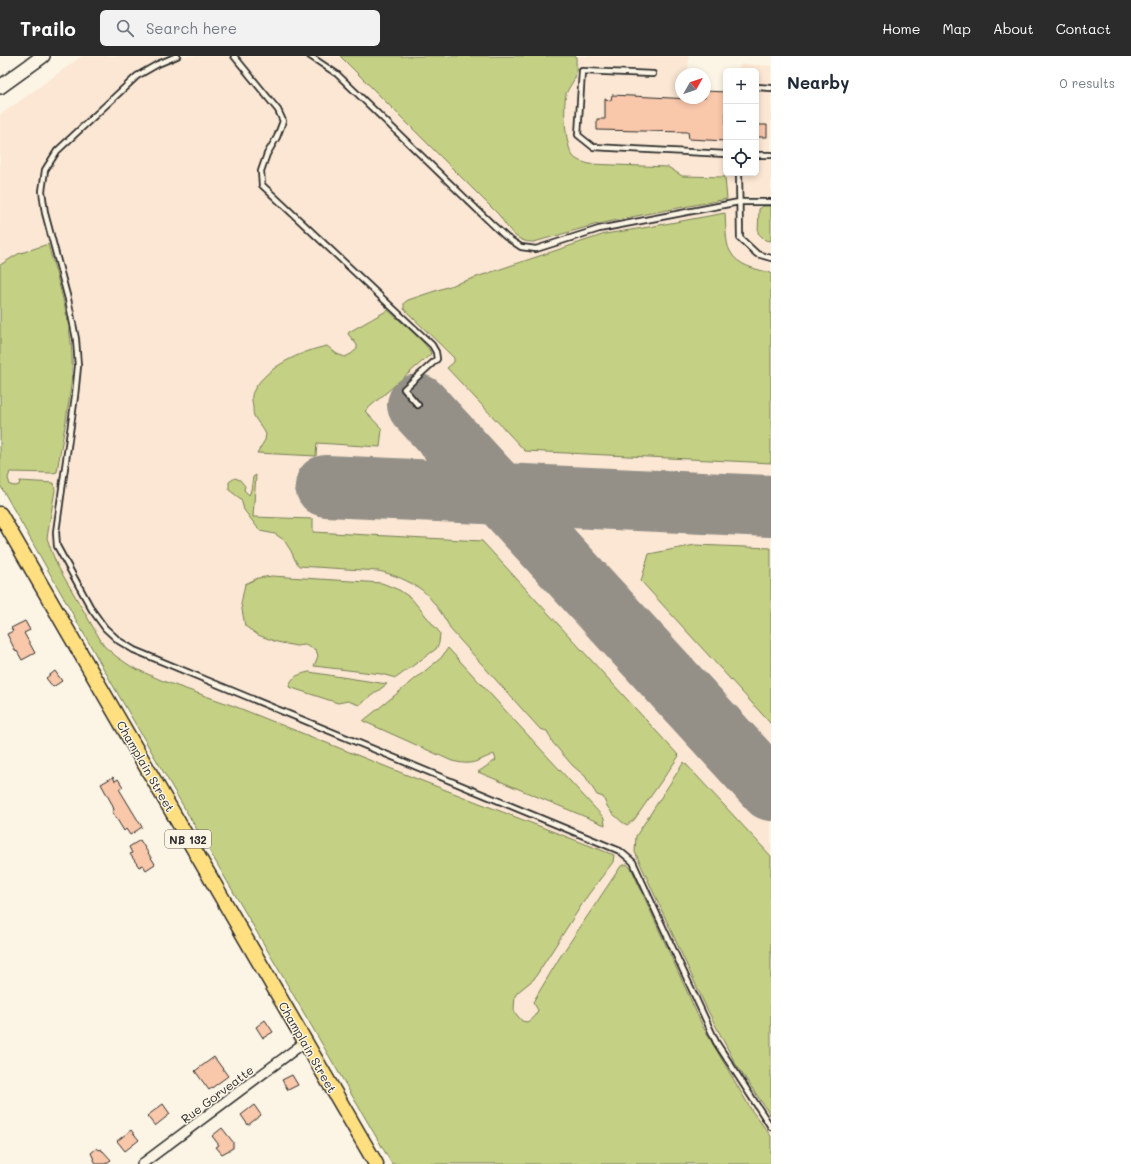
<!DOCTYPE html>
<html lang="en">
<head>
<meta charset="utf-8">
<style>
  body { margin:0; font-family:Mali,sans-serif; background:#f2f2f3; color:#1f2937 }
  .controls { position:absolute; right:12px; top:12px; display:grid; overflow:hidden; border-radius:6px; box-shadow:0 2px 6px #0003 }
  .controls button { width:36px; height:36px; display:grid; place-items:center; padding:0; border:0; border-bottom:1px solid #e0e1e3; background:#fff; color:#1f2937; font:20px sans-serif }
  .compass { position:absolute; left:675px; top:12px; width:36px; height:36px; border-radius:50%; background:#fff; box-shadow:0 2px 6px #0003; rotate:50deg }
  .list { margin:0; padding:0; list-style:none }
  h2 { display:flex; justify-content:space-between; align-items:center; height:52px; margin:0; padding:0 16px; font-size:17px }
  h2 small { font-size:13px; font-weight:400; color:#747a83 }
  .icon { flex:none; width:22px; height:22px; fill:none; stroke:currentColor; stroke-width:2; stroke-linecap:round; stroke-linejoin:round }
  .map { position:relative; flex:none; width:771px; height:1108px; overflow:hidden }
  header { display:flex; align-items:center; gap:24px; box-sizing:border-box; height:56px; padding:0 20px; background:#2b2b2b; color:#fff }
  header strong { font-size:19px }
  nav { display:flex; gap:22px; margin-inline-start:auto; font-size:14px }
  .search { width:280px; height:36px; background:#f2f2f3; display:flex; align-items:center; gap:10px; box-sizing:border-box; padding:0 14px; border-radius:6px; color:#747a83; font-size:15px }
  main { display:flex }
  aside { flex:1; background:#fff }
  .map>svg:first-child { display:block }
  .built { fill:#fbe7d3 }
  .green { fill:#c4d084; stroke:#787e58 }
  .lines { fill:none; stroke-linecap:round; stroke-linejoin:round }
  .runway { stroke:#949088; stroke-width:62 }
  .building { fill:#f9c7aa; stroke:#2b2b2b }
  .lane-casing { stroke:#2b2b2b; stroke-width:8 }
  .street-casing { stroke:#2b2b2b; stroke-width:12 }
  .secondary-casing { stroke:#2b2b2b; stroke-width:16 }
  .primary-casing { stroke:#2b2b2b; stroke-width:17 }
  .lane { stroke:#fcf5e5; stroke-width:4.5 }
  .street { stroke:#fcf5e5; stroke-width:9 }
  .secondary { stroke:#fcf5e5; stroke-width:13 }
  .primary { stroke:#ffdf80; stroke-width:14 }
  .labels { text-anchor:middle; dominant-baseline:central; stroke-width:3; stroke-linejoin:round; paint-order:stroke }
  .shield { fill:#fcf5e5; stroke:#6a6863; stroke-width:1 }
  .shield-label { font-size:11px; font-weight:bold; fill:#2b2b2b }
  .street-label { font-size:12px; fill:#2b2b2b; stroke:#fcf5e5 }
</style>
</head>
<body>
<header>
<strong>Trailo</strong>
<div class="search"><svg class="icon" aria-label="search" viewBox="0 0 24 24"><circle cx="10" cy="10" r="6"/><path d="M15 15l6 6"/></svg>Search here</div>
<nav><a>Home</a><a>Map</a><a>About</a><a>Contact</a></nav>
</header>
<main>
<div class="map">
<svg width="771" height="1108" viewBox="0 0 771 1108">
  <rect width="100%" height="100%" fill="#fcf5e5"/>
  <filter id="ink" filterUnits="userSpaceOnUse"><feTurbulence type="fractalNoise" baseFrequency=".025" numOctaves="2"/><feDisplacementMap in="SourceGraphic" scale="8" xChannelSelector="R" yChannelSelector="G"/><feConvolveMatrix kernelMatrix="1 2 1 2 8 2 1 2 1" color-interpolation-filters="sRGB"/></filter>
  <g filter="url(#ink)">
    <path class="built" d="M82,0h607l-1,18h-7v24h24l21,-6v81h30v-102h-21l7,-7 29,2v1098h-286l-372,-495 -113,-195v-359z"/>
    <path class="green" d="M340,0h236c0,7 1,15 -1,22 -3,5 -7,11 -9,16 -3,13 -1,51 7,62 4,5 10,6 16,8l79,3 14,9 43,1 2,22 -81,15 -52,11 -60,17c-18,1 -26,-14 -35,-27z
      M763,150h8v35l-6,-1 -7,-7 1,-24z
      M725,157c1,10 0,30 5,38 7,15 26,18 41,22v190l-246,-12 -78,-83 7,-6v-4l-50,-49v-6l4,-3 197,-66 38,-6z
      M48,188c11,41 26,85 24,128 -2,34 -10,67 -15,100l-4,1 -43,-1 -2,6 2,7 5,1 4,-1 1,-4 34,2 1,7 -8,48 4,12 6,15 47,81 13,11 15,10 31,14 71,25 178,71 202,78 -1,7 -25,33 -54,84 -16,13 -3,4 -1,14 2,4 6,7 5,1c5,-3 9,-7 11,-12l-5,-8 27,-45 61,-91 6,-2 5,6 71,157 49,84 19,25v28h-379l-277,-475 -115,-204v-220l18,-11z
      M388,254c8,8 42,35 43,44l-66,57 17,18 -2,18 -63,-4 -1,13 -59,-3 8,-13 1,-6c-3,-6 -9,-12 -12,-18 -1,-3 -1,-6 -1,-9 -1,-5 -2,-11 0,-15 12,-25 49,-41 74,-46l10,8 8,3 6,-3 6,-5v-4l-9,-11 1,-2z
      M256,419l-3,42 60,2v13l169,9 197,215 -45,64 -7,5 -5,-3 -10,-9 -5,-7 -4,-9 -6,-2 -12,-19 -12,-10 -20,-23 -6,-12 -7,-2 -89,-99c-4,-10 -21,-34 -29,-40 -13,-9 -29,-16 -44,-19l-79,-5 -4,-6 -4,-9 -7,-11 -9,-6 -15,-3 -16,-21 -3,-11 -12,-9v-8l6,-4 5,2 5,6 -1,4 5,5 2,-5 2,-13z
      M695,489l76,3v176l-130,-143 8,-27z
      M272,520l110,7 17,7 12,8 29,35 -1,10 -3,6 -40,29 -15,-4 -67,-8 4,-10 -2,-6 -11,-5 -9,1 -19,-4 -19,-7 -13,-9 -4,-22 4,-20 13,-6z
      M448,592l156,170 1,7 -127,-53 18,-12 -2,-6c-20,8 -21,12 -42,7l-89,-40 78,-63z
      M309,616l78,12 -28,21 -11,-4 -10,2 -49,-16c2,-11 11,-13 20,-15z
      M684,706l87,94v260l-36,-53 -29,-56 -71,-155 1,-16z"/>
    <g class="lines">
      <path class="runway" d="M418,349l353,385
        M326,430l445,20"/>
    </g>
    <path class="building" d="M705,35l21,1v49l-37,-2 -1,-7 -91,-2v-11h8v-20l6,1 1,-5 78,4 15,-1z
      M756,69h11v12h-11z
      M25,565l5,9 -6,3 11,20 -13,7 -5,-9 -1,1 -9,-18 6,-3 -2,-3z
      M55,615l7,10 -9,6 -7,-9z
      M113,721l2,4 3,-2 5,8 -4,2 23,38 -12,8 -4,-6 -2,2 -12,-20 2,-1 -2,-6 -11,-20z
      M140,784l15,24 -9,6 -3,-5 -4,2 -9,-13 2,-1 -3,-6z
      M265,964l8,12 -10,6 -7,-11z
      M214,1001l14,19 -19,14 -14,-19z
      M292,1019l6,10 -10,5 -6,-10z
      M163,1048l7,10 -15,12 -8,-10z
      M254,1049l7,10 -13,10 -7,-10z
      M222,1072l11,14v6l-11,6 -6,-7 3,-2 -7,-9z
      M131,1074l8,10 -14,11 -8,-10z
      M97,1092l2,2 2,-1 1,2h1l8,9 -6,4h-9l-5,-11z"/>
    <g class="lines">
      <g class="lane-casing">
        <path id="lane" d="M177,0l-19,8 -21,12 -80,75 -12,19 -3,21 3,22 23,86 8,40 2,27 -3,30 -19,136 1,14 35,64 13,18 14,13 15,9 486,201 13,11 83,180 55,85
          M234,0l44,54 5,11 -6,16 -10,17 -6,17 1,14 170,160 4,7 1,7 -33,30 14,16
          M310,0l27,18 155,150 14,13 15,10 15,2 63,-20 140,-27h32
          M653,18l-71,-3 -4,64 15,12 133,7
          M756,31l15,1
          M756,99h15
          M739,117l1,65 17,16 14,4"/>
      </g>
      <g class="street-casing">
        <path id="street" d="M142,1108l163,-122"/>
      </g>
      <g class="secondary-casing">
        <path id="secondary" d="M0,31l43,-31"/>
      </g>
      <g class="primary-casing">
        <path id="primary" d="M0,458l376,650"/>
      </g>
      <use href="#lane" class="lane"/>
      <use href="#street" class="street"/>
      <use href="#secondary" class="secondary"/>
      <use href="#primary" class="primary"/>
    </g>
  </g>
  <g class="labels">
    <rect class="shield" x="165" y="774" width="46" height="18" rx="3"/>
    <g class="shield-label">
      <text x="188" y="783">NB 132</text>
    </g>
    <g class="street-label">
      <text transform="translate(146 710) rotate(60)">Champlain Street</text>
      <text transform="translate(308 991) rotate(60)">Champlain Street</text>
      <text transform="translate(217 1038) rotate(-37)">Rue Gorveatte</text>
    </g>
  </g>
</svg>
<div class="controls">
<button>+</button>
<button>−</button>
<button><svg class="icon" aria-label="locate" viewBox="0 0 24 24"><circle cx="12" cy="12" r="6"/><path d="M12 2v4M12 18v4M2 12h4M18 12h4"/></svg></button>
</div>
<svg class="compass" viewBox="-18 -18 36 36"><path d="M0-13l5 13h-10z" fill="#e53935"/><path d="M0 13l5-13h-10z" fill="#747a83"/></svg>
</div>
<aside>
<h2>Nearby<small>0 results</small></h2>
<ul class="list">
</ul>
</aside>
</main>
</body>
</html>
